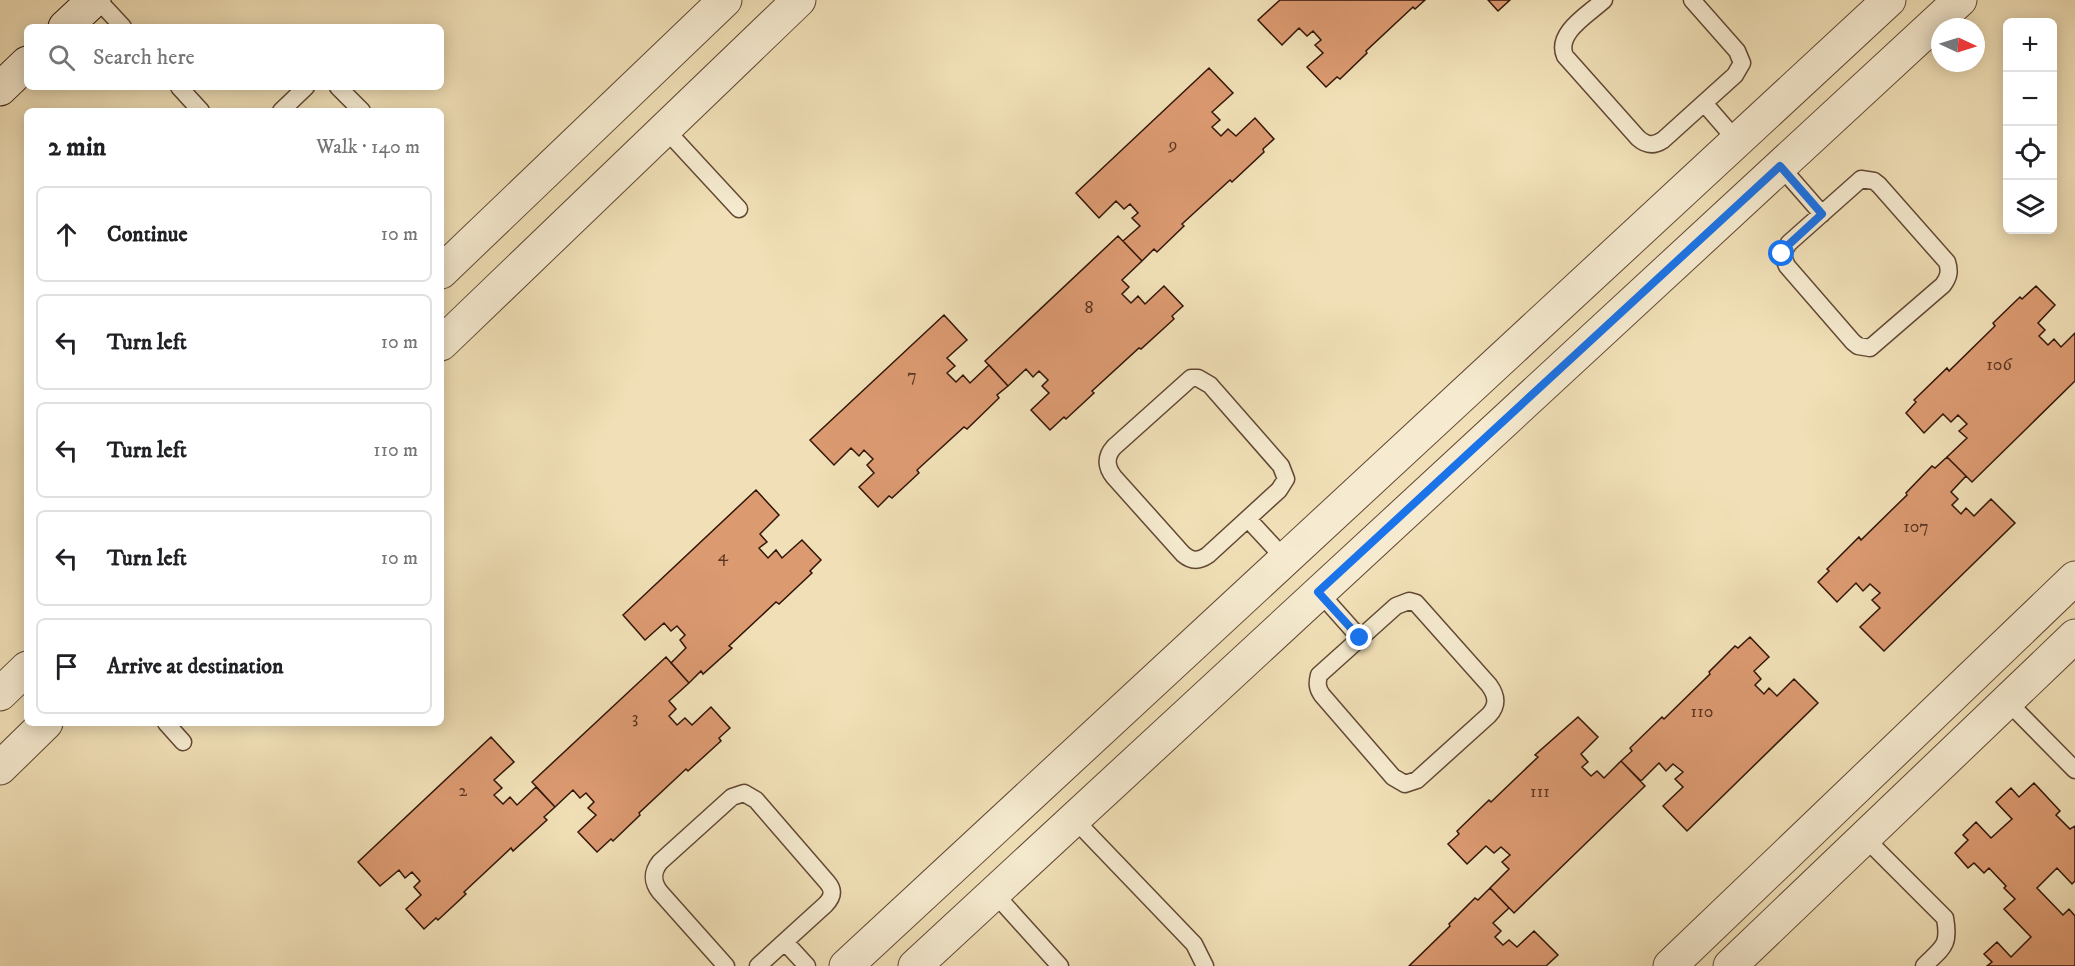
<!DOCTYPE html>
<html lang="en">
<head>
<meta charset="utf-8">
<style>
  body { margin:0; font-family:"IM FELL DW Pica",serif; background:#f2f2f2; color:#202124 }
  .controls { position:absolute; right:18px; top:18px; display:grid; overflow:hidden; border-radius:9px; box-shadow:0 3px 15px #0003 }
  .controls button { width:54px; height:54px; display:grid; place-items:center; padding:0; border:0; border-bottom:2px solid #e0e0e0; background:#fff; color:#202124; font:30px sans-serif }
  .compass { position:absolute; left:1931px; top:18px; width:54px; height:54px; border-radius:50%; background:#fff; box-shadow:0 3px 15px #0003; rotate:94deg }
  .stop { position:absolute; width:18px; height:18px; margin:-14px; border:4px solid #1a73e8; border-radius:50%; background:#fff }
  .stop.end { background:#1a73e8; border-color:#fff; box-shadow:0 2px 6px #0008 }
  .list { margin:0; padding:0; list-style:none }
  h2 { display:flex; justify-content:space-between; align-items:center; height:78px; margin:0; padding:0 24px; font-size:26px }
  h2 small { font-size:20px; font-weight:400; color:#757577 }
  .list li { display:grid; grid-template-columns:39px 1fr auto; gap:18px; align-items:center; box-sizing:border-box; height:96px; margin:0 12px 12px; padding:0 12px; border:2px solid #e0e0e0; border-radius:9px }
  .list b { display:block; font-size:22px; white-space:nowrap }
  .list em { font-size:20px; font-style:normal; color:#757577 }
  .icon { flex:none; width:33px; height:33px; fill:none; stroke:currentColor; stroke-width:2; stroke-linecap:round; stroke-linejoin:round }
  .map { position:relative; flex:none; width:2075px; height:966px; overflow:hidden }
  .search { position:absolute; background:#fff; box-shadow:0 3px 15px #0003; left:24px; top:24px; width:420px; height:66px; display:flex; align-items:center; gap:15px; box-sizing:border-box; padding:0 21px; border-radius:9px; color:#757577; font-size:22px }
  .panel { position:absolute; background:#fff; box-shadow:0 3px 15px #0003; left:24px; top:108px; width:420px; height:618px; border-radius:9px }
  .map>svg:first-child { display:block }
  .building { fill:#dc9a71; stroke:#321508; stroke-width:1.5 }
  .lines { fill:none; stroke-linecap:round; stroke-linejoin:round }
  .lane-casing { stroke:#624834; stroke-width:19 }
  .street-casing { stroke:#624834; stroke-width:35 }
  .secondary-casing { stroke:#321508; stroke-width:35 }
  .lane { stroke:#f6ebd0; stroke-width:16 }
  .street { stroke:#f6ebd0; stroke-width:33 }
  .secondary { stroke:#f6ebd0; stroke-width:33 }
  .route { stroke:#1a73e8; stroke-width:8 }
  .labels { text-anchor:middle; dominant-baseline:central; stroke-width:6; stroke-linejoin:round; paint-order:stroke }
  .number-label { font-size:18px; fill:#5c3622 }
</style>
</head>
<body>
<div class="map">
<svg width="2075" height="966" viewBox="0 0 2075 966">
  <rect width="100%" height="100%" fill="#f1e0b7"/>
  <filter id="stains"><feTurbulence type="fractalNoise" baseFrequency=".00333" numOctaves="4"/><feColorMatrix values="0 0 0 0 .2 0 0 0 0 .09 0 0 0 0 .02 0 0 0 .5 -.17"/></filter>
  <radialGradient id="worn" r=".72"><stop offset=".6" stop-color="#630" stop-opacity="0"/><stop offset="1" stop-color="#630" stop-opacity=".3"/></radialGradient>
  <path class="building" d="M1280,0h145l-10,9 -2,-2 -47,44 1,2 -27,26 -3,-2 -11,10 -19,-20 16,-14 -8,-8 6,-5 -8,-9 -6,5 -8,-8 -17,17 -24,-25z
    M1488,0h22l-12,11z
    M1209,68l24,25 -21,19 8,8 -8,7 9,9 7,-7 8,7 19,-18 19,21 -11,10 1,3 -32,30 -2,-2 -48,44 2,2 -27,26 -3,-3 -12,12 -19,-20 17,-15 -8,-8 6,-5 -8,-9 -6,5 -8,-8 -17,17 -23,-25z
    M1118,236l24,25 -20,19 7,7 -7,7 9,9 7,-7 7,8 19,-18 19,20 -11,10 2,3 -33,30 -2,-1 -47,43 2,2 -28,26 -2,-2 -14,13 -19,-20 18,-17 -7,-7 6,-6 -9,-9 -6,6 -7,-8 -18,17 -23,-25z
    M2036,286l19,19 -17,18 7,7 -6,6 9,9 6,-6 7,8 14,-14v48l-103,101 -25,-25 20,-19 -8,-7 8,-7 -9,-9 -7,7 -8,-8 -19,19 -18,-20 10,-11 -2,-2 33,-32 2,3 46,-45 -2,-3 27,-26 2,2z
    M944,315l23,25 -20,18 8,8 -8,7 9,9 7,-7 7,8 19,-18 19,21 -11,9 2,3 -32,31 -3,-2 -47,43 2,3 -27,25 -3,-2 -11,11 -19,-20 15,-14 -7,-8 6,-6 -9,-9 -5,6 -8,-8 -17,17 -24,-25z
    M1947,457l19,19 -15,16 7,7 -6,6 9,9 5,-6 8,8 17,-17 24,24 -131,128 -24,-24 20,-19 -8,-8 8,-7 -10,-9 -7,7 -7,-8 -19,19 -19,-20 11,-11 -2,-2 32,-32 2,3 46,-45 -1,-2 26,-27 3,2z
    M756,490l23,25 -19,19 7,8 -8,6 9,10 8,-8 6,8 20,-18 19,20 -11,11 2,2 -33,31 -3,-2 -47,44 3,2 -29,26 -2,-3 -12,12 -18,-20 15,-15 -6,-8 5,-5 -8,-9 -6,5 -7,-8 -19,17 -22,-25z
    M1750,637l19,20 -15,14 7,8 -6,6 9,9 5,-6 8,8 17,-17 24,24 -131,128 -24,-25 20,-19 -8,-8 8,-7 -10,-8 -7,7 -7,-8 -18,18 -20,-20 11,-10 -2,-3 32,-31 2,2 46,-45 -1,-2 26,-26 3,2z
    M666,657l23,26 -20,18 7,8 -7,7 8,9 8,-7 7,7 19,-18 19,21 -11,10 2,3 -33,30 -2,-2 -47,44 1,2 -27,26 -2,-2 -14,13 -19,-20 18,-17 -8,-7 6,-6 -8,-9 -6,5 -7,-8 -18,17 -23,-25z
    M1578,717l20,20 -17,17 7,8 -6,5 9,9 6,-5 7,7 17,-17 24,25 -131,127 -24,-25 19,-19 -7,-7 8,-7 -9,-8 -7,6 -8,-7 -19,18 -19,-20 11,-10 -2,-3 32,-31 2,2 47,-45 -3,-2z
    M491,737l23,25 -20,18 8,8 -8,7 9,9 7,-7 7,8 19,-18 19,20 -11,10 3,3 -34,31 -2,-3 -47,44 2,2 -28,26 -2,-2 -12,11 -18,-20 15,-14 -7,-8 6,-6 -8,-9 -7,6 -6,-8 -19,16 -22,-24z
    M2034,783l26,28 -4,4 14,14 5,-3v55l-3,3 -15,-16 -20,20 26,27 6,-6 6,7v50h-88l5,-4 -8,-8 13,-12 14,15 20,-20 -27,-28 11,-10 -11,-11 2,-2 -17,-18 -5,5 -10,-10 -6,5 -13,-15 13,-13 -5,-5 13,-13 15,16 21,-19 -16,-17 15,-14 8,9z
    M1490,888l19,20 -16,15 8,8 -6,6 8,8 6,-5 8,7 17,-16 24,24 -12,11h-137l41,-40 -1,-2 26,-26 3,2z"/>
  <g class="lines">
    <g class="lane-casing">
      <path id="lane" d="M98,0l25,27
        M1604,0c-15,14 -49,33 -39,56l73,82c9,8 16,8 25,2l72,-65 7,-12 -5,-12 -45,-51
        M179,87l22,24
        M338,87l24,24
        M1704,103l33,38
        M281,111l25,-24
        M665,129l74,80
        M1780,166l42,48
        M1861,179l13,2 5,4 68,77c3,9 2,15 -4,23l-73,63 -12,-2 -5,-4 -66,-76 -5,-12 7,-11z
        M1191,378h7l12,7 71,81 5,13 -7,11 -71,65c-10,7 -17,6 -25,-1l-69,-77c-8,-10 -9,-20 0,-30z
        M1248,519l37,40
        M1319,592l41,46
        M1409,601l7,2 73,82c8,11 9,20 0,30l-72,65 -12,4 -12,-7 -71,-82c-5,-7 -5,-12 -3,-20l77,-69z
        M2007,701l68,69
        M166,723l17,19
        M1074,819l120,125 11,22
        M1864,837l81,81c5,28 -2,29 -21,48
        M994,893l66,73
        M785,942l22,24
        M726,966l-66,-74c-8,-10 -8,-20 0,-30l72,-65 12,-4 12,7 71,82c7,8 6,15 -2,23l-67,61"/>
    </g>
    <g class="street-casing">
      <path id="street" d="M441,272l284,-272
        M441,344l358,-344
        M0,694l27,-26
        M0,768l46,-45
        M846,966l1043,-966
        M915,966l1045,-966
        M1670,966l405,-388
        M1730,966l345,-330"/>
    </g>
    <g class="secondary-casing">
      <path id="secondary" d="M65,27l29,-27
        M0,89l27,-26"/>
    </g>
    <use href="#lane" class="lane"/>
    <use href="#street" class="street"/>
    <use href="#secondary" class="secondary"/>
  </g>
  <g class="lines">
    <path class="route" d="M1360,638l-42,-46 462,-426 42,48 -37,34 -3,6"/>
  </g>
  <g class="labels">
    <g class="number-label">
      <text x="1173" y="145">9</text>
      <text x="1089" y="308">8</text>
      <text x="1999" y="365">106</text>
      <text x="912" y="376">7</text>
      <text x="1916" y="527">107</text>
      <text x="723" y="556">4</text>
      <text x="1702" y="712">110</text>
      <text x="635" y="718">3</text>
      <text x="463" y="791">2</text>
      <text x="1540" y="792">111</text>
    </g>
  </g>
  <rect width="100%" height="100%" filter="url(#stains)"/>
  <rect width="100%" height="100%" fill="url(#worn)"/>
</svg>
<div class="controls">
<button>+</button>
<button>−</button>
<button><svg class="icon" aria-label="locate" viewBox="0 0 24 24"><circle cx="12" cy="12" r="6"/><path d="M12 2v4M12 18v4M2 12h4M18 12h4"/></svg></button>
<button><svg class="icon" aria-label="layers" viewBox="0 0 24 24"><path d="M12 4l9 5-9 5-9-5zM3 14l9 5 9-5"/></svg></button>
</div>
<svg class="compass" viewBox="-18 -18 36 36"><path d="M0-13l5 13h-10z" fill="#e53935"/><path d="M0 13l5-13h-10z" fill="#757577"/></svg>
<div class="stop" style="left:1782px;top:254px"></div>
<div class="stop end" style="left:1360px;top:638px"></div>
<div class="search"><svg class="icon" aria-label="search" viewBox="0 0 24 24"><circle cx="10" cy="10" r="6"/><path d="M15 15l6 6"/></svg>Search here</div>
<section class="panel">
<h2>2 min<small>Walk · 140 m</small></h2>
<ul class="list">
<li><svg class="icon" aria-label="ahead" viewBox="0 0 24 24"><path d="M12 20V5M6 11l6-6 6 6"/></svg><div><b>Continue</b></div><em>10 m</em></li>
<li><svg class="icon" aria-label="left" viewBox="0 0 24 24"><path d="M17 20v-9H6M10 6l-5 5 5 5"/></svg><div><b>Turn left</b></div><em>10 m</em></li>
<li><svg class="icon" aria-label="left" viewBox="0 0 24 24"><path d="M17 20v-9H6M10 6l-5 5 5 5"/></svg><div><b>Turn left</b></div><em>110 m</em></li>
<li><svg class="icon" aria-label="left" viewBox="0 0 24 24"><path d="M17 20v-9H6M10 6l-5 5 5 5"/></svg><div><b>Turn left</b></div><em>10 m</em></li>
<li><svg class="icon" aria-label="arrive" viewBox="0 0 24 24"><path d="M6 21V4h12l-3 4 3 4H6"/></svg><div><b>Arrive at destination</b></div></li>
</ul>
</section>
</div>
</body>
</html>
